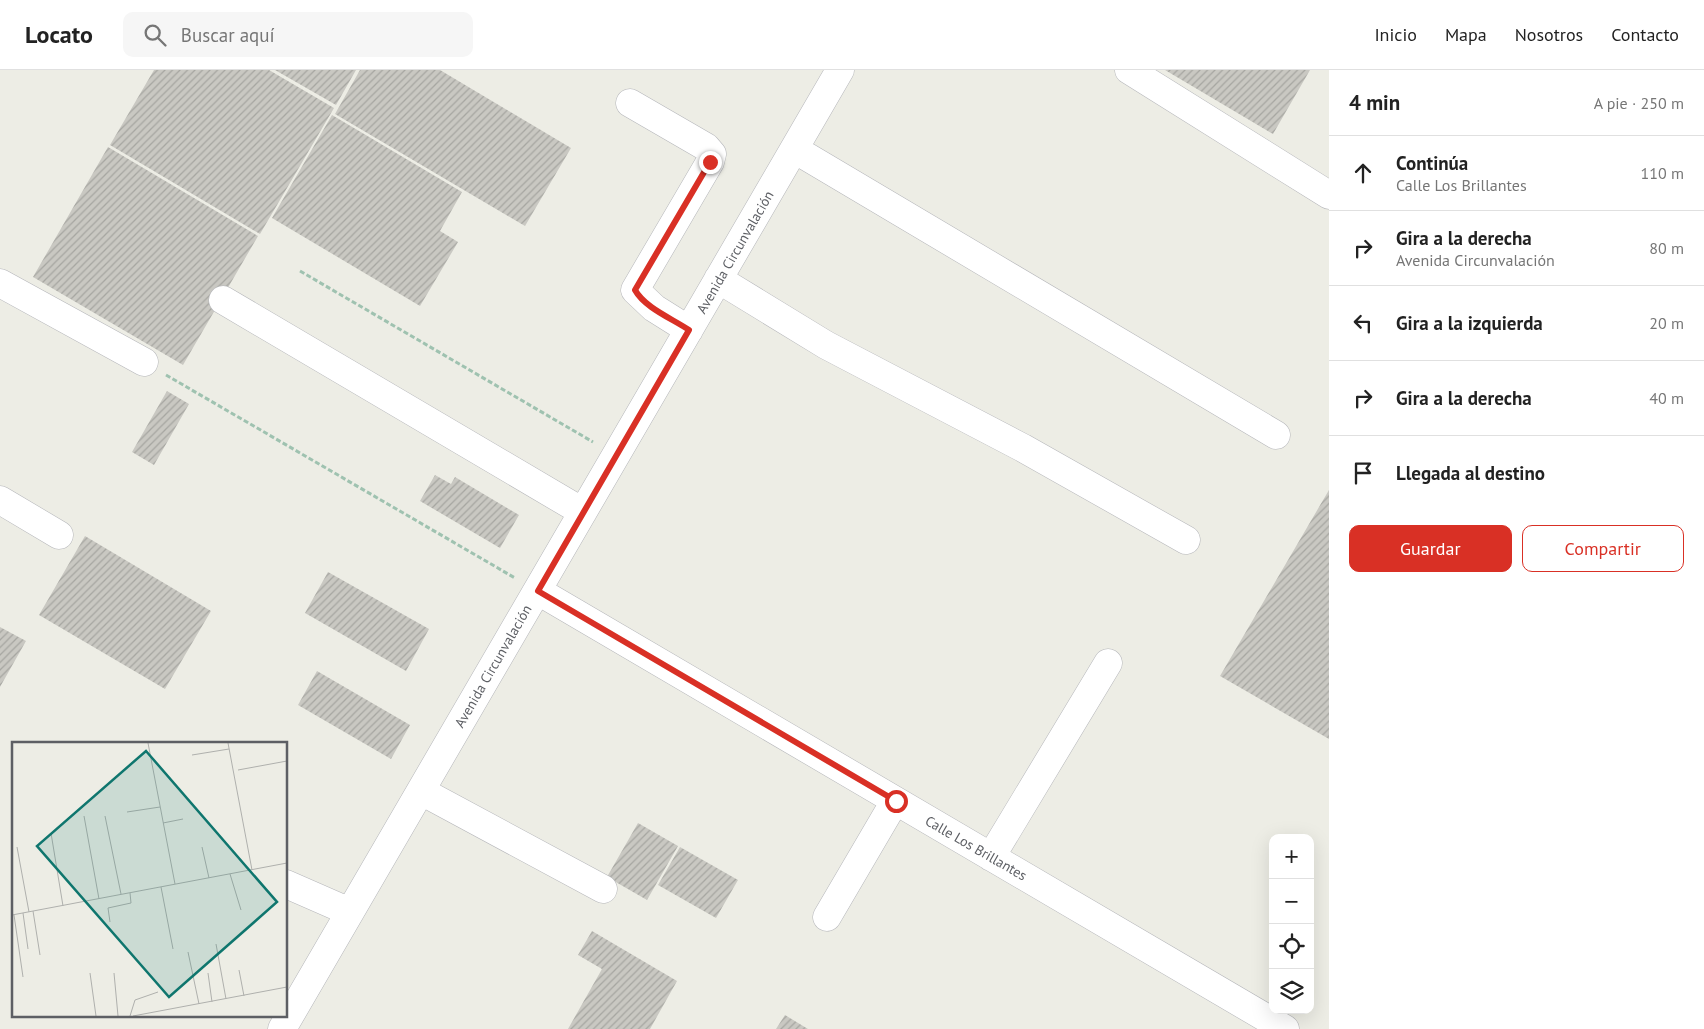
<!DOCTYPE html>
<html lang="es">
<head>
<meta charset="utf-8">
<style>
  body { margin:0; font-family:"PT Sans",sans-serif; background:#f6f6f6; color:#222 }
  .controls { position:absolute; right:15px; bottom:15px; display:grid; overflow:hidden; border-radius:10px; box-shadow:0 5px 20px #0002 }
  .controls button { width:45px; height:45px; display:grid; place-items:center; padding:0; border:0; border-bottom:1px solid #e0e0e0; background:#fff; color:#222; font:25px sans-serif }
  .stop { position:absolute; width:15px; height:15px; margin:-11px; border:4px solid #d93025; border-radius:50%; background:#fff }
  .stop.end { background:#d93025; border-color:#fff; box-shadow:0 1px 5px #0008 }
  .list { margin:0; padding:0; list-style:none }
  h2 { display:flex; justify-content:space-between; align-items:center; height:65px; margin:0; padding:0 20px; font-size:21px }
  h2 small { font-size:16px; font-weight:400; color:#767676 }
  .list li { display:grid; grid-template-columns:32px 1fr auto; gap:15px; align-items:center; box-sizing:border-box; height:75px; padding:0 20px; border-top:1px solid #e0e0e0 }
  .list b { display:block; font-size:19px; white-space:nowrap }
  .list p { margin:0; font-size:16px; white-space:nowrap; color:#767676 }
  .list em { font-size:16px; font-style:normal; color:#767676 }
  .actions { display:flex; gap:10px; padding:15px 20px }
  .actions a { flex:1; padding:11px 0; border:1px solid #d93025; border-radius:10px; text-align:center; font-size:18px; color:#d93025 }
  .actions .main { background:#d93025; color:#fff }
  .icon { flex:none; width:28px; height:28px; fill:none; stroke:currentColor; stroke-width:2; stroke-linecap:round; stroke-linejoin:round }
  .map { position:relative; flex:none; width:1329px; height:959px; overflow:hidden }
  header { display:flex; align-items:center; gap:30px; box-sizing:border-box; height:70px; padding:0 25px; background:#fff; border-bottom:1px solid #e0e0e0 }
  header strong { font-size:24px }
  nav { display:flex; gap:28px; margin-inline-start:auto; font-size:18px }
  .search { width:350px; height:45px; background:#f6f6f6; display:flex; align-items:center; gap:12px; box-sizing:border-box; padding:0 18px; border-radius:10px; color:#767676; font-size:19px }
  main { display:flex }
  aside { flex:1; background:#fff }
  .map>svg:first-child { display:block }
  .building { fill:url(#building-hatch) }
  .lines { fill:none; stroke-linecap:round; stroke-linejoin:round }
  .minor-casing { stroke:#b5b6ba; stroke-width:29 }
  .path { stroke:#9fc2b0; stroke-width:3; stroke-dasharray:5 2.5; stroke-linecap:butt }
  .minor { stroke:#fff; stroke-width:28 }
  .route { stroke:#d93025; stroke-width:6 }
  .labels { text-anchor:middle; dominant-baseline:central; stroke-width:5; stroke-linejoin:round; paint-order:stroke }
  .street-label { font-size:14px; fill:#5d5f64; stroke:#fff }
  .inset-road { fill:none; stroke:#afb0ad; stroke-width:1 }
  .view { fill:#0f766e; fill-opacity:0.15; stroke:#0f766e; stroke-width:2.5 }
  .inset-edge { fill:none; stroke:#5d5f64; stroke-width:2.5 }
</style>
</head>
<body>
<header>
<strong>Locato</strong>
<div class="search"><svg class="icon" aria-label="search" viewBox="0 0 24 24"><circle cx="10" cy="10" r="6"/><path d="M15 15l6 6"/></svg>Buscar aquí</div>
<nav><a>Inicio</a><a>Mapa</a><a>Nosotros</a><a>Contacto</a></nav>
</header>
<main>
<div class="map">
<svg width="1329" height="959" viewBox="0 0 1329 959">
  <defs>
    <pattern id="building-hatch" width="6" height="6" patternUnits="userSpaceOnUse" patternTransform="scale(1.25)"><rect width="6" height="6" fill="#c9c8c2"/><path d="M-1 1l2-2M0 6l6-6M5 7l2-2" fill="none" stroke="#a6a6a1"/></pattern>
  </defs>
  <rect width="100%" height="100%" fill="#edede5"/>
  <path class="building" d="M154,0h115l65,38 -74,126 -150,-89z
    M275,0h81l-20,35z
    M360,0h80l131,78 -46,78 -190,-112z
    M1165,0h145l-37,64z
    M332,45l130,77 -22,39 18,11 -38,64 -148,-88z
    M108,77l150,89 -75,129 -150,-88z
    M167,321l22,13 -35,61 -22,-13z
    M435,405l16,9 4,-7 64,38 -19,33 -80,-47z
    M1329,420v249l-109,-63z
    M85,466l126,75 -46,78 -126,-74z
    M328,502l101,57 -23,42 -101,-58z
    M0,557l26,14 -26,46z
    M317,601l93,54 -19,34 -93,-54z
    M638,753l40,23 -31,54 -40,-23z
    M680,777l58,33 -22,38 -58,-33z
    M592,861l85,50 -27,48h-82l34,-60 -24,-14z
    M785,945l23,14h-32z"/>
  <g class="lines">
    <g class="minor-casing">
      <path id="minor" d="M1129,0l200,125
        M630,33l76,44 6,7 -2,8 -75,128 19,18 35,22
        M794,79l482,286
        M718,209l108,66 197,103 163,92
        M0,213l144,79
        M223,230l360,212
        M0,430l59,35
        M538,521l747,438
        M421,721l182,98
        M991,787l117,-194
        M286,814l64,28
        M827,847l68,-116
        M282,959l558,-959"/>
    </g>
    <path class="path" d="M300,201l293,171
      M166,305l349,203"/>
    <use href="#minor" class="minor"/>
  </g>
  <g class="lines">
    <path class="route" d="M710,92l-75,128c10,18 38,29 54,40l-151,261 358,210"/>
  </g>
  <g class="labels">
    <g class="street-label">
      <text transform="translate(735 182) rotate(-60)">Avenida Circunvalación</text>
      <text transform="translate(493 596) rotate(-60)">Avenida Circunvalación</text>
      <text transform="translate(976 778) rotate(30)">Calle Los Brillantes</text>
    </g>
  </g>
  <g transform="translate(12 672)">
    <rect width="275" height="275" fill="#edede5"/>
    <path class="inset-road" d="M136,1l27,141M216,1l24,127M180,13l37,-6M226,28l49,-9M115,70l33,-5M72,74l15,83M93,74l16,78M151,81l20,-4M39,91l12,73M5,105l12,65M190,105l7,31M218,132l11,36M149,145l12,62M21,169l7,44M11,171l5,36M0,173l275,-52M2,173l9,62M98,180l-2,-14 23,-5 -1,-10M204,202l10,55M176,210l11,52M227,228l5,26M78,231l6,43M102,231l4,43M196,231l4,29M118,274l5,-16 23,-8M121,274l154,-29"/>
    <path class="view" d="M134,9l131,151 -108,95 -132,-151z"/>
    <rect width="275" height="275" class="inset-edge"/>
  </g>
</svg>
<div class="controls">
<button>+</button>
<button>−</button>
<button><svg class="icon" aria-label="locate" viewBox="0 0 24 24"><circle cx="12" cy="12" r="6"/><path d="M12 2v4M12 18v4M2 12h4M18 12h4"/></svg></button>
<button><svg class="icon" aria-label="layers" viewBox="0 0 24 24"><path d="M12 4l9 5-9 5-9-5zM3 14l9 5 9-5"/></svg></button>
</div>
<div class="stop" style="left:896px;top:731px"></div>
<div class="stop end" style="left:710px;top:92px"></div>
</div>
<aside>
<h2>4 min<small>A pie · 250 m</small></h2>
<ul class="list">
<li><svg class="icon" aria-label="ahead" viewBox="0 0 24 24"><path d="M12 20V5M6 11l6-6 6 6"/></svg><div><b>Continúa</b><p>Calle Los Brillantes</p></div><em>110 m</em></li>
<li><svg class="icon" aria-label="right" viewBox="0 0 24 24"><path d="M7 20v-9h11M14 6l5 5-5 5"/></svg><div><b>Gira a la derecha</b><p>Avenida Circunvalación</p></div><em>80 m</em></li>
<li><svg class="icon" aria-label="left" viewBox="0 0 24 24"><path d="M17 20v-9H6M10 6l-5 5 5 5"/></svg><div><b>Gira a la izquierda</b></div><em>20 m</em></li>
<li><svg class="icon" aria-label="right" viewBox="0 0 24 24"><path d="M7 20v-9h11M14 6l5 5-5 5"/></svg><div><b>Gira a la derecha</b></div><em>40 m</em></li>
<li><svg class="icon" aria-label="arrive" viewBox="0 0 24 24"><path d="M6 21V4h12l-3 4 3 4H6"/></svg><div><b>Llegada al destino</b></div></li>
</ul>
<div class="actions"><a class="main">Guardar</a><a>Compartir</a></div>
</aside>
</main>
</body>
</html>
